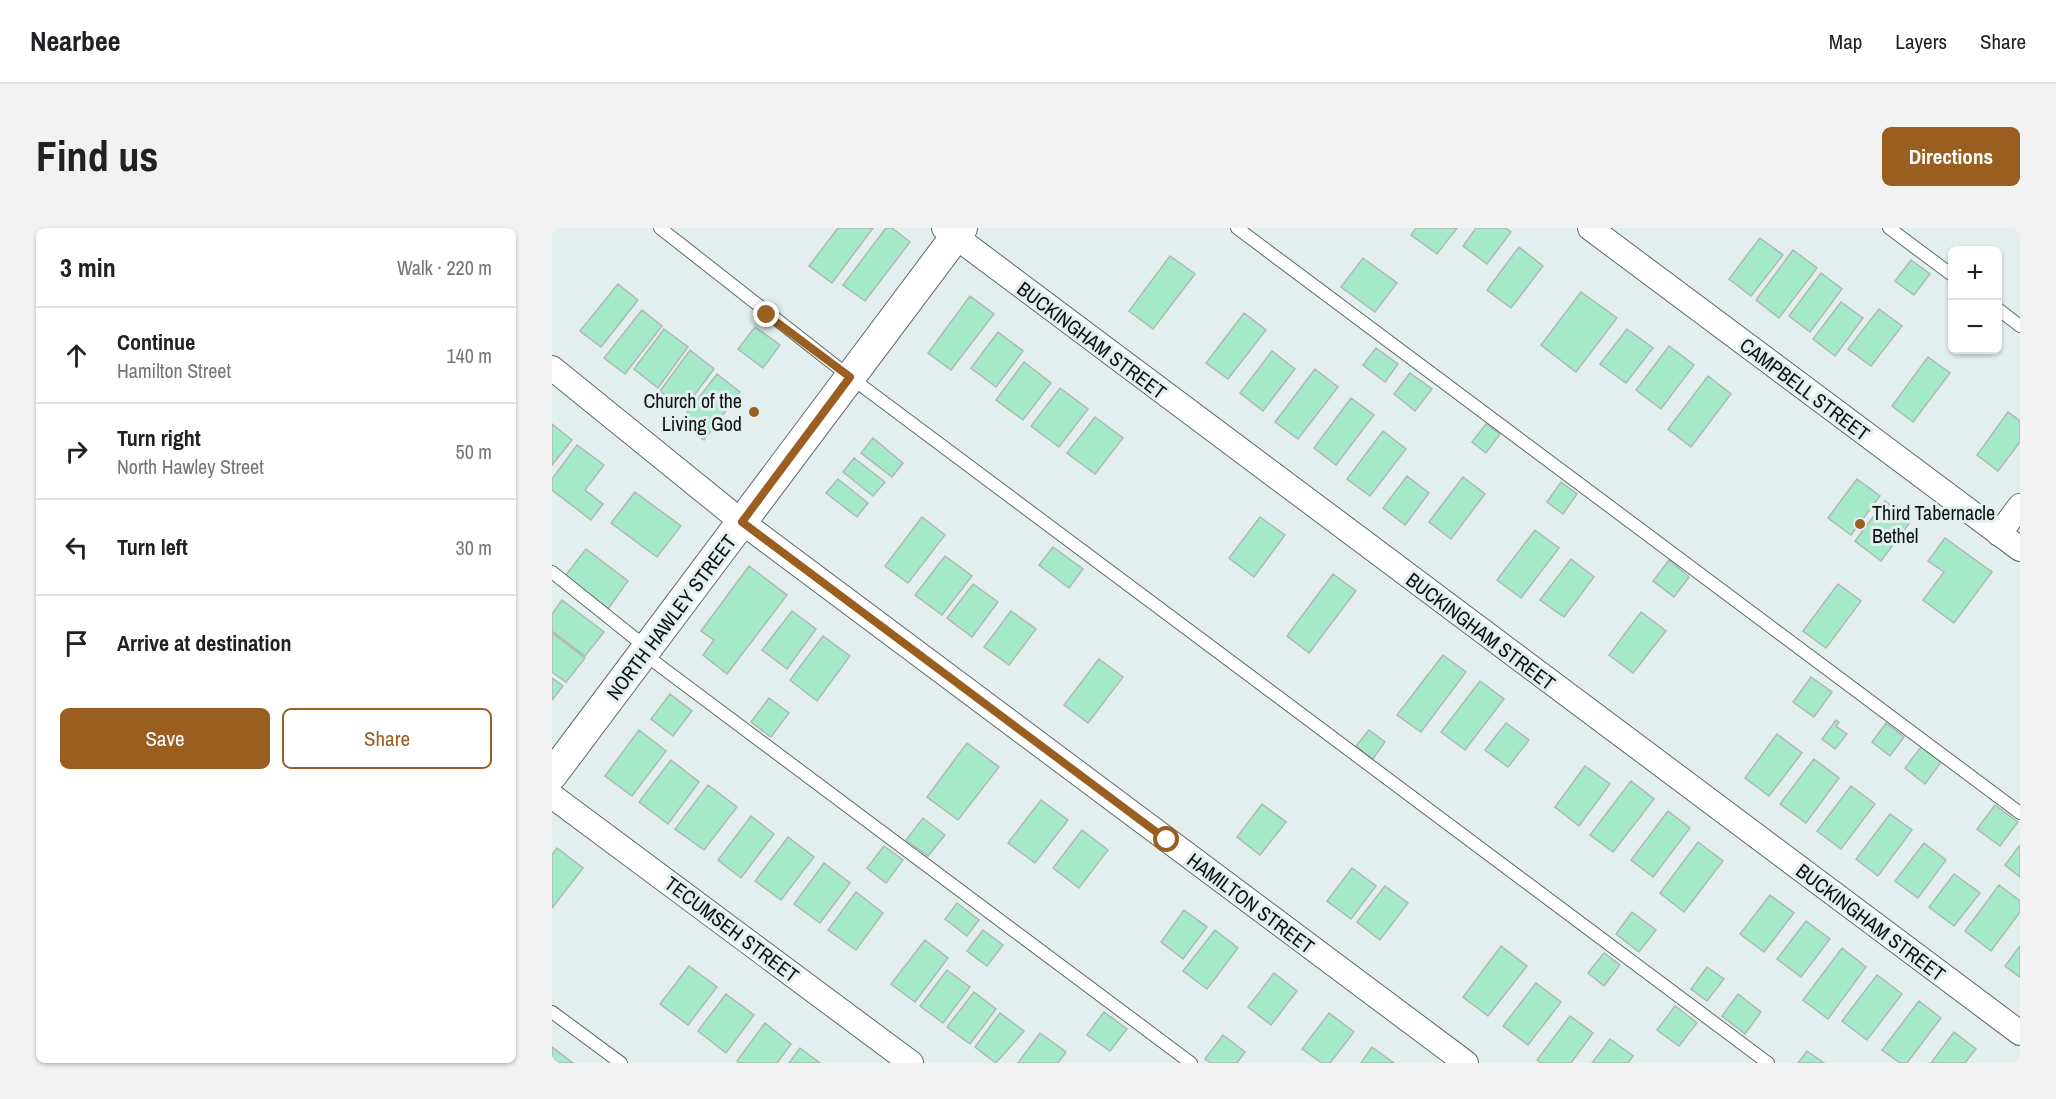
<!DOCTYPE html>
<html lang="en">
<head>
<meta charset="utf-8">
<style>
  body { margin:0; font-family:"Archivo Narrow",sans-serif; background:#f2f2f2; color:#202124 }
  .controls { position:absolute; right:18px; top:18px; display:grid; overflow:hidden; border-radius:9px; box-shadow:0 2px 4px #0004 }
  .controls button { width:54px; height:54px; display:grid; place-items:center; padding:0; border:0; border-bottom:2px solid #e0e0e0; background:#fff; color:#202124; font:30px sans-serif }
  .stop { position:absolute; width:18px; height:18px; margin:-14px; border:4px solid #9b5e21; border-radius:50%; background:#fff }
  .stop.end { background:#9b5e21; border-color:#fff; box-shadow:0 2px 6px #0008 }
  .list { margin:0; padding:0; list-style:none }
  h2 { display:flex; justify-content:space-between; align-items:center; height:78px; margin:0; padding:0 24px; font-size:26px }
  h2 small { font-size:20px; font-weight:400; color:#757577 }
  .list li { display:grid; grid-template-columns:39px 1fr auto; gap:18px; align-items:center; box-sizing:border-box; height:96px; padding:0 24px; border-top:2px solid #e0e0e0 }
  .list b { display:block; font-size:22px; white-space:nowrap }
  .list p { margin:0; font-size:20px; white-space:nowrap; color:#757577 }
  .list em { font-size:20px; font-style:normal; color:#757577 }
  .actions { display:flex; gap:12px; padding:18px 24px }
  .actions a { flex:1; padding:14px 0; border:2px solid #9b5e21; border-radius:9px; text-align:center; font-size:21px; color:#9b5e21 }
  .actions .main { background:#9b5e21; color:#fff }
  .icon { flex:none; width:33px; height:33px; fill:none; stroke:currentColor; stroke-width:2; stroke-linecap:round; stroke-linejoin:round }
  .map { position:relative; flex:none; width:1468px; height:835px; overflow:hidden; border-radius:9px }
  header { display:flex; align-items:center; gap:36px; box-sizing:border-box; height:84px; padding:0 30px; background:#fff; border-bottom:2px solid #e0e0e0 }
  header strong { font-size:28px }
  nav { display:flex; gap:33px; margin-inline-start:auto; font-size:21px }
  .intro { display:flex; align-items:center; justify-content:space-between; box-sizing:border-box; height:144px; padding:0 36px }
  h1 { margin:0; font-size:42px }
  .button { padding:15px 27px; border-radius:9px; background:#9b5e21; color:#fff; font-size:21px; font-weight:700 }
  main { display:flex; gap:36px; padding:0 36px }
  aside { flex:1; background:#fff; border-radius:9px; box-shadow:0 2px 4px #0004 }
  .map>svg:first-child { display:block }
  .building { fill:#a5e9cb; stroke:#aeb9b4; stroke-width:1.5 }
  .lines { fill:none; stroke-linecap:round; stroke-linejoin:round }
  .service-casing { stroke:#5f6a69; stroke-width:14 }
  .minor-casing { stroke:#5f6a69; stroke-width:26 }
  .tertiary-casing { stroke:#5f6a69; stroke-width:32 }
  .service { stroke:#fff; stroke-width:12 }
  .minor { stroke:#fff; stroke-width:24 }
  .tertiary { stroke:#fff; stroke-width:30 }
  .route { stroke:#9b5e21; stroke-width:8 }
  .poi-dot { fill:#9b5e21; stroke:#e2efee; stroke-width:2 }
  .labels { text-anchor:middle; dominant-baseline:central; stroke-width:6; stroke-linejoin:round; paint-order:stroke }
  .street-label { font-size:20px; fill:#0c1110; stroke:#e2efee }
  .poi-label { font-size:20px; fill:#0c1110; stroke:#e2efee; text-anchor:end }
</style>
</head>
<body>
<header>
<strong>Nearbee</strong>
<nav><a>Map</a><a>Layers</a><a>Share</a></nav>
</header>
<div class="intro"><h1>Find us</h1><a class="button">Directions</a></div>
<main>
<aside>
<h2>3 min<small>Walk · 220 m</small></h2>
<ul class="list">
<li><svg class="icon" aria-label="ahead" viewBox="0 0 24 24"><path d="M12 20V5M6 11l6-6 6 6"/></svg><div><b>Continue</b><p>Hamilton Street</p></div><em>140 m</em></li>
<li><svg class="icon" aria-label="right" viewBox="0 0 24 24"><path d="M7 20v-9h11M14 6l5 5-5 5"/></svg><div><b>Turn right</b><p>North Hawley Street</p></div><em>50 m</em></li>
<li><svg class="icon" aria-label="left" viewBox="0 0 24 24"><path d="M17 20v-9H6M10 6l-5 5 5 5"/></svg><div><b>Turn left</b></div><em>30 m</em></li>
<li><svg class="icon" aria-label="arrive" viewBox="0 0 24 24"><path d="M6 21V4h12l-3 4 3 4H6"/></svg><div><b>Arrive at destination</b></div></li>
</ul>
<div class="actions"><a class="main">Save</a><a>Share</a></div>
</aside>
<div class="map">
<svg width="1468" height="835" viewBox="0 0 1468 835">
  <rect width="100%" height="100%" fill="#e2efee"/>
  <path class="building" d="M286,0h35l-41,55 -23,-17z
    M334,0h6l18,14 -45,59 -22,-16z
    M864,0h41l-20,26 -26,-19z
    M924,0h30l5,4 -24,32 -24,-18z
    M1208,10l23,17 -32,41 -22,-17z
    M967,19l24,19 -32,42 -24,-18z
    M1241,22l24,18 -38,50 -23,-18z
    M618,28l25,18 -42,55 -24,-18z
    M811,30l34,25 -22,29 -34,-25z
    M1359,32l19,14 -16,21 -19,-14z
    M1269,45l21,16 -32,43 -21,-16z
    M66,56l20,16 -37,47 -21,-16z
    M1029,64l36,26 -41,54 -35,-27z
    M418,68l24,18 -43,56 -23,-17z
    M1289,74l22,16 -28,38 -22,-17z
    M1327,81l23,17 -31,40 -23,-17z
    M90,82l20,16 -37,48 -21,-16z
    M692,85l22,17 -38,49 -22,-16z
    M203,99l25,18 -17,23 -25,-19z
    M112,101l24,18 -30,41 -24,-19z
    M1075,101l26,19 -27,35 -26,-19z
    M446,104l25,19 -27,36 -25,-19z
    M1117,118l25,19 -33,44 -25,-19z
    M824,120l22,16 -13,18 -22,-17z
    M138,122l24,19 -30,40 -24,-18z
    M720,123l23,18 -32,42 -23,-18z
    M1376,129l22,16 -37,49 -21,-16z
    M472,134l27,21 -28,37 -27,-20z
    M763,141l23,18 -40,52 -23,-17z
    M858,145l22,16 -17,22 -21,-17z
    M165,146l23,18 -36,48 -24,-18z
    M1156,148l23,18 -40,53 -23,-18z
    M508,160l28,21 -29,38 -28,-21z
    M799,170l23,17 -38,50 -22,-17z
    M1456,184l12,9v21l-22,29 -21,-16z
    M543,189l28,21 -28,36 -28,-21z
    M0,196l20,16 -20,25z
    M934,196l14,10 -14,19 -14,-11z
    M831,203l23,18 -36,47 -23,-17z
    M321,210l30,25 -11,14 -31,-24z
    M25,217l27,20 -19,25 18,14 -12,16 -39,-30v-11z
    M302,230l31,24 -12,14 -30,-24z
    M855,248l22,17 -24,32 -22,-17z
    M911,249l22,17 -34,45 -22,-17z
    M286,251l30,24 -11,14 -31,-24z
    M1305,251l23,17 -29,39 -23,-17z
    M1009,254l16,12 -14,20 -16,-12z
    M83,264l46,34 -24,31 -46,-34z
    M1333,273l26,20 -30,40 -26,-20z
    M370,289l23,18 -37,48 -23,-17z
    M708,289l25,18 -31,42 -25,-19z
    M983,302l24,18 -38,50 -24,-18z
    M1393,310l47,34 -38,51 -31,-23 21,-28 -16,-11z
    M501,319l30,22 -14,19 -30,-23z
    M34,321l42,32 -20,28 -43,-33z
    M393,328l27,20 -30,39 -27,-20z
    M1019,331l23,18 -30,40 -24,-17z
    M1117,332l20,17 -15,20 -21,-16z
    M197,338l38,29 -60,79 -24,-19 11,-15 -13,-9z
    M781,346l23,17 -47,62 -22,-17z
    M421,356l25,18 -26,35 -25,-19z
    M1286,356l23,17 -35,47 -23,-17z
    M10,372l42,32 -19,24 -33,-25v-17z
    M240,383l24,18 -29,40 -25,-19z
    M459,383l25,18 -27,36 -25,-18z
    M1089,384l25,19 -33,42 -24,-18z
    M0,405l33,25 -19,24 -14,-10z
    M271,408l27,20 -33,45 -27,-21z
    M891,427l23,17 -45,60 -24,-17z
    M547,431l24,18 -35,46 -24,-18z
    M1259,449l21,15 -18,25 -21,-15z
    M0,450l11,8 -11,14z
    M928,453l24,18 -39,51 -24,-18z
    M118,466l22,17 -19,25 -22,-17z
    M217,470l20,15 -18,24 -20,-15z
    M1284,492l3,2 -3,4 11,8 -12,15 -13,-10z
    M954,495l23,17 -21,27 -23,-17z
    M1334,495l18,14 -14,19 -18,-14z
    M87,502l27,21 -34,45 -27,-20z
    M817,502l16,12 -12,17 -17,-13z
    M1225,506l25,19 -33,43 -24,-18z
    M415,515l32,24 -41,53 -31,-23z
    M1369,519l20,15 -16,22 -20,-16z
    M1262,531l25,19 -33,45 -26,-19z
    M119,532l28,22 -31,42 -29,-22z
    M1033,538l25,18 -31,42 -24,-19z
    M1079,553l23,18 -41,53 -23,-17z
    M156,557l29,22 -33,43 -29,-21z
    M1299,558l24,18 -34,45 -24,-18z
    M489,572l27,20 -33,43 -27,-20z
    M710,576l24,18 -26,33 -23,-18z
    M1443,577l23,17 -18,24 -23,-17z
    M1116,583l22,17 -37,49 -22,-17z
    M1338,586l22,16 -34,46 -22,-17z
    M199,588l23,18 -33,44 -23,-18z
    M371,590l22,17 -17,21 -22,-16z
    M530,602l26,20 -29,38 -26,-20z
    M236,609l26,20 -33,43 -26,-19z
    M1146,614l25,19 -39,51 -24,-19z
    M1372,615l22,17 -28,38 -23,-17z
    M1468,617v32l-15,-12z
    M332,618l19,14 -17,23 -19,-15z
    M5,620l26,20 -31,40v-53z
    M272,635l26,20 -30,40 -26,-19z
    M800,640l24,18 -25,33 -24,-18z
    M1402,646l26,19 -26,33 -25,-19z
    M1447,657l21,16v11l-29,39 -26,-20z
    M833,658l23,17 -28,37 -23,-18z
    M304,664l27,21 -27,37 -28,-20z
    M1218,667l24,18 -30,39 -24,-18z
    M405,675l22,17 -12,16 -22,-17z
    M632,682l23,17 -24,32 -22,-17z
    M1080,684l24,18 -17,22 -23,-18z
    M1254,693l24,18 -29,38 -24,-18z
    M431,702l20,15 -16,21 -20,-15z
    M663,702l23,18 -31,41 -24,-18z
    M373,712l23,18 -33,44 -24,-18z
    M949,718l26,20 -39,50 -25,-19z
    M1468,718v31l-15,-11z
    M1290,720l24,19 -38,52 -25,-19z
    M1052,725l16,12 -16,21 -16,-13z
    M137,738l28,21 -29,38 -28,-21z
    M1155,739l17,12 -17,22 -16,-12z
    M395,742l23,17 -27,36 -23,-17z
    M722,745l23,18 -26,34 -23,-18z
    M1325,747l25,19 -35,46 -25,-19z
    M984,755l25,19 -33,43 -25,-19z
    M422,764l22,17 -26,35 -23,-17z
    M174,766l28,21 -28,38 -28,-22z
    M1186,766l23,18 -16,22 -23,-18z
    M1367,773l22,17 -34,45h-7l-18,-13z
    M1123,778l22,17 -18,23 -22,-16z
    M552,784l23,17 -17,22 -23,-16z
    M448,785l24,18 -28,32 -21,-16z
    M777,785l25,19 -24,31h-8l-20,-14z
    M1018,788l23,17 -22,30h-30l-4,-3z
    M213,795l26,21 -14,19h-37l-3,-2z
    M1402,804l22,17 -11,14h-34z
    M488,805l26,19 -8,11h-40z
    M671,807l22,17 -8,11h-26l-6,-4z
    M1058,811l23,17 -5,7h-36z
    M0,819l21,16h-21z
    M820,819l22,16h-33z
    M248,820l20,15h-31z
    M1255,823l17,12h-26z"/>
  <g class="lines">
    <g class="service-casing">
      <path id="service" d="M108,0l190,149 918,686
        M685,0l783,585
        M1337,0l63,47
        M1446,81l22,17
        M0,344l95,76
        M92,426l547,409
        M0,784l69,51"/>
    </g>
    <g class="minor-casing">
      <path id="minor" d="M392,0l1076,805
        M1038,0l430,321
        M0,140l190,154 724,541
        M1447,306l21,-28
        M0,568l359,267"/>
    </g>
    <g class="tertiary-casing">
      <path id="tertiary" d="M0,547l410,-547"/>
    </g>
    <use href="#service" class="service"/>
    <use href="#minor" class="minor"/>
    <use href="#tertiary" class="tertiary"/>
  </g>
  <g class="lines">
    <path class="route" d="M215,87l83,62 -108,145 425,318"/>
  </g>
  <g class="poi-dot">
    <circle cx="202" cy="184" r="6"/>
    <circle cx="1308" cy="296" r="6"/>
  </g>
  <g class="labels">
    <g class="street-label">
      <text transform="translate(540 112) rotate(37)">BUCKINGHAM STREET</text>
      <text transform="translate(1253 161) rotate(37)">CAMPBELL STREET</text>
      <text transform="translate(119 389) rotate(-53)">NORTH HAWLEY STREET</text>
      <text transform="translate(929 403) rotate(37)">BUCKINGHAM STREET</text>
      <text transform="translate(699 675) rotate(37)">HAMILTON STREET</text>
      <text transform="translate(1319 694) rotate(37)">BUCKINGHAM STREET</text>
      <text transform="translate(180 701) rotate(37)">TECUMSEH STREET</text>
    </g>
    <g class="poi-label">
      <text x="190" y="172">Church of the<tspan x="190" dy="23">Living God</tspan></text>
      <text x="1320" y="284" text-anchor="start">Third Tabernacle<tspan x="1320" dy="23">Bethel</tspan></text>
    </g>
  </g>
</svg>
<div class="controls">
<button>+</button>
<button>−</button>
</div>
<div class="stop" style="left:615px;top:612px"></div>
<div class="stop end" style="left:215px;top:87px"></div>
</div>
</main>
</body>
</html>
